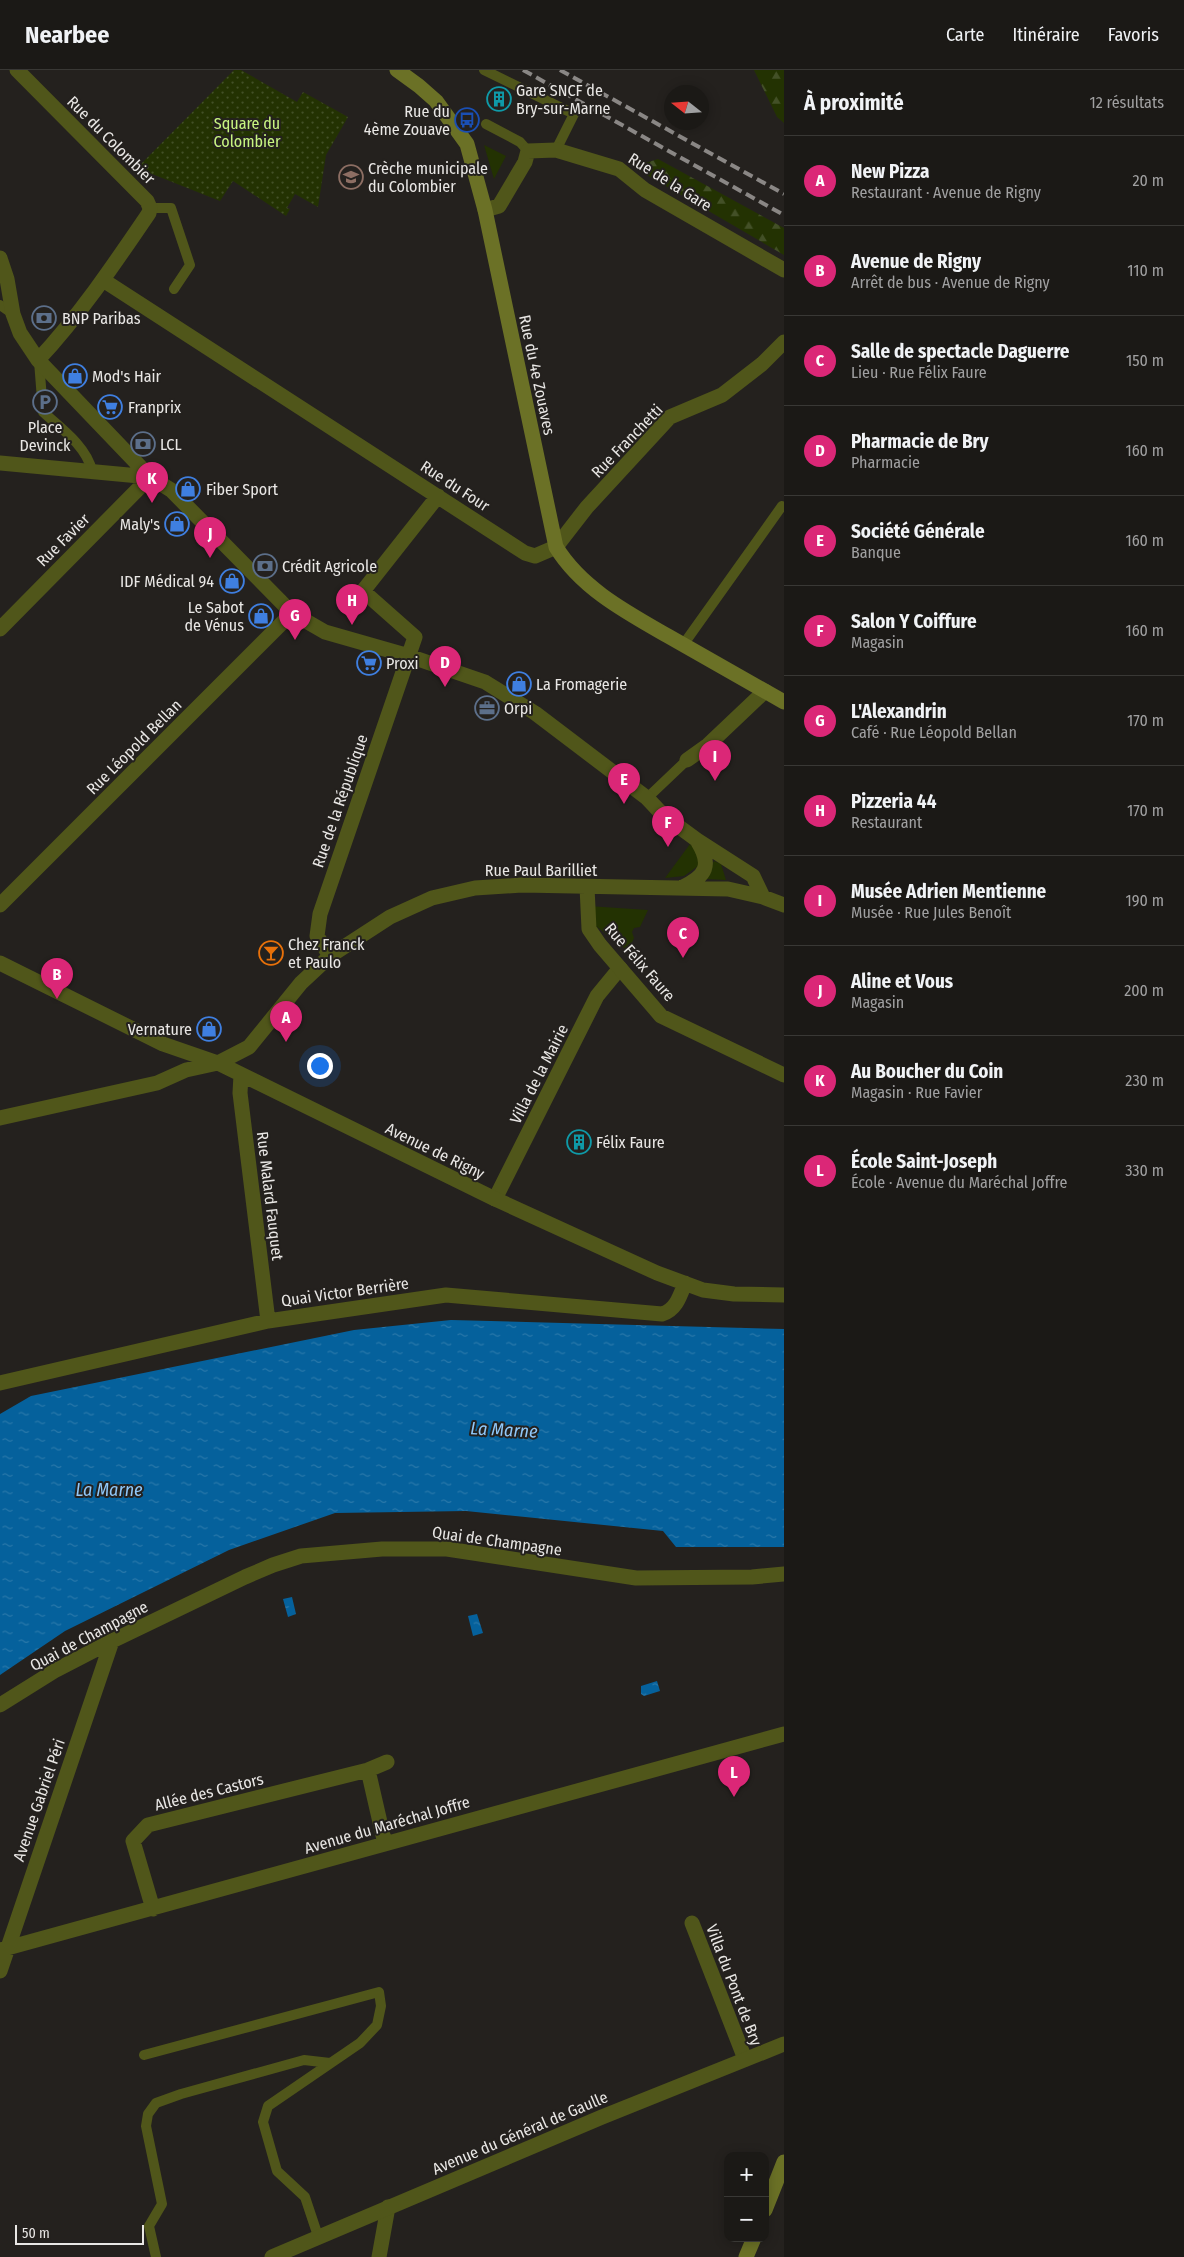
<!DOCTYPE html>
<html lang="fr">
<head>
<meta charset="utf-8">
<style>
  body { margin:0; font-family:"Fira Sans Condensed",sans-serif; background:#24221f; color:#f1f3f6 }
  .controls { position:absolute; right:15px; bottom:15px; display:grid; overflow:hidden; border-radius:10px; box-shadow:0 2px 12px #0003 }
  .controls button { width:45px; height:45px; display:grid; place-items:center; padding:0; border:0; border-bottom:1px solid #393835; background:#1b1916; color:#f1f3f6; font:25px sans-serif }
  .compass { position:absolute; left:664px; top:15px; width:45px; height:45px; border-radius:50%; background:#1b1916; box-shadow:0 2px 12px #0003; rotate:287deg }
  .scale { position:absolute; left:15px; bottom:12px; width:129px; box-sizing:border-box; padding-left:5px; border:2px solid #e9e7e5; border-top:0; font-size:14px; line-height:18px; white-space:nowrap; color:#e9e7e5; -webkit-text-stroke:4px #24211e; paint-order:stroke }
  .you { position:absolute; left:319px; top:995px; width:18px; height:18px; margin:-12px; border:4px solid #fff; border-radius:50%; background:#1a73e8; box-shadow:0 0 0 8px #1a73e833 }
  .badge { display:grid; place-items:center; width:32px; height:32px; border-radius:50%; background:#db2777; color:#fff; font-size:16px; font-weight:700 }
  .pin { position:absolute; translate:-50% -41px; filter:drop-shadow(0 1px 2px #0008) }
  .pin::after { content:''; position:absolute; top:26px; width:18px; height:15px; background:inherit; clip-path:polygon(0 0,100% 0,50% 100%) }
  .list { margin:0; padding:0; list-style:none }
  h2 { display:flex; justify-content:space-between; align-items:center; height:65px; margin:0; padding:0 20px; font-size:21px }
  h2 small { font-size:16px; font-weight:400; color:#a0a0a1 }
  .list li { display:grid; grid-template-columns:32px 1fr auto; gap:15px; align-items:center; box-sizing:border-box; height:90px; padding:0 20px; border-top:1px solid #393835 }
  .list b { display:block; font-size:19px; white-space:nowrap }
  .list p { margin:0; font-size:16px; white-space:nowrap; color:#a0a0a1 }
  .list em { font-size:16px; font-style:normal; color:#a0a0a1 }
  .map { position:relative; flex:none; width:784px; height:2187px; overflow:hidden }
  header { display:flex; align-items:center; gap:30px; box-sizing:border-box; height:70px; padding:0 25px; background:#1b1916; border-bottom:1px solid #393835 }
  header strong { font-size:24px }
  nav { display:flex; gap:28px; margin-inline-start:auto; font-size:18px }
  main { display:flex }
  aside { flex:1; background:#1b1916 }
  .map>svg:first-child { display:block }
  .green { fill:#233202 }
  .forest { fill:url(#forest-firs) }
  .park { fill:url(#park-dots) }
  .water { fill:url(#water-ripples) }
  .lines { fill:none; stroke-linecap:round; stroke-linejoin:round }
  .service { stroke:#50561a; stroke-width:10 }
  .pedestrian { stroke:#50561a; stroke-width:15 }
  .minor { stroke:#50561a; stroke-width:15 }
  .tertiary { stroke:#50561a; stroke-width:15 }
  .secondary { stroke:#6b7126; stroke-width:15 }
  .rail { stroke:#8a8785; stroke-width:4; stroke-dasharray:10 5; stroke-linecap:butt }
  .labels { text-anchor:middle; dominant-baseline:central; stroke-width:4; stroke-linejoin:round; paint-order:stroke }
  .poi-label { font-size:16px; fill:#e9e7e5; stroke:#24211e; text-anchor:start }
  .park-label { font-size:16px; fill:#c7f481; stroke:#24211e }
  .street-label { font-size:16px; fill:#e9e7e5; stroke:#24211e }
  .water-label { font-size:18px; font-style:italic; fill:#90c8f9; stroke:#24211e }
</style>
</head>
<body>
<header>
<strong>Nearbee</strong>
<nav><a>Carte</a><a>Itinéraire</a><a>Favoris</a></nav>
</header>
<main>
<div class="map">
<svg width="784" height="2187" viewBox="0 0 784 2187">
  <defs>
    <pattern id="forest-firs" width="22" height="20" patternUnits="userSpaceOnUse" patternTransform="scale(1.25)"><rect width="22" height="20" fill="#233202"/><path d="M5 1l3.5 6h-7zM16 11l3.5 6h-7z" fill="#435027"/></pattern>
    <pattern id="park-dots" width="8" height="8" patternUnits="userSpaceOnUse" patternTransform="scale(1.25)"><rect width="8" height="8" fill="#233202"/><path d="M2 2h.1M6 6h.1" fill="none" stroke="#435027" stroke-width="1.8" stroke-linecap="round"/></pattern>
    <pattern id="water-ripples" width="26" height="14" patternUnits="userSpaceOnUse" patternTransform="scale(1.25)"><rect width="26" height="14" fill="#05619c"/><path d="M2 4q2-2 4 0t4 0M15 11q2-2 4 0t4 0" fill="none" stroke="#2978aa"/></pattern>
  </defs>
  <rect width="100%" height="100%" fill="#24211e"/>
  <path class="green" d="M484,75l22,11 -12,23z
    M690,774c9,8 10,10 8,22l-14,10 -19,2z
    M714,791l7,3 5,16 -20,-1z
    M588,836l60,4 -8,17 -6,1 -2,4 2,6 -6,13 -45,-35z"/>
  <path class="forest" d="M754,0h30v53l-7,-6z
    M658,89l126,69v27l-151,-88z"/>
  <path class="park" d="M234,0h7l56,32 6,-10 45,25 -22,38 -8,52 -23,-13 -8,14 3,1 -4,7 -53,-35 -13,20 -83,-33z"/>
  <path class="water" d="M451,1250l333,9v218h-108l-13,-16 -197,-20 -131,2 -106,37 -164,81 -65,44v-261l31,-18 323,-66z
    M292,1527l4,17 -8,3 -5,-18z
    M477,1544l6,19 -10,3 -5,-20z
    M657,1611l3,10 -16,5 -3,-2v-8z"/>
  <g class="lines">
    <path class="service" d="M484,0l90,44 -18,36
      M486,54l34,18 8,9
      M150,138h21l19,57 -16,24
      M0,235l13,9
      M39,291l4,51c18,16 44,35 49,59
      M683,575l99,-139
      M647,728l40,-38
      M144,1985l235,-63 2,14 -4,19 -17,18 -92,63 -5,16 14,49 28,26 13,39
      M156,2187l-7,-31 13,-22 -16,-78 2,-12 8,-11 25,-9 123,-34 26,3"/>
    <path class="pedestrian" d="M495,1129l102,-203 23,-28"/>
    <path class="minor" d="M17,0l130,131 3,7 -1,5c-34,50 -69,102 -111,147
      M485,140l14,-4 26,-44 3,-11 28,-1 63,19 26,21 139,80
      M0,188l7,21 6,35 7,19 18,27 112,117 21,13 121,123 33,19 84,24 76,26 50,31 112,85 16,17 34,25 56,36 10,21
      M103,210l422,273 10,3 21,-9 31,-40 83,-90 52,-22 40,-31 22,-22
      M0,393l150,14
      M0,559l150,-152
      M687,690l21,-15 57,-54
      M587,817l2,42 11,16 61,71 123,59
      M683,817c23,-11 29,-22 15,-45
      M0,835l292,-292
      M330,886l-13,-20 3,-22 95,-277 -52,-46 75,-95
      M0,893l163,81 55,19 277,136 162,74 46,17 31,4 50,1
      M241,1005l-1,18 28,228
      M0,1048l157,-35 29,-13 32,-7 31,-16 52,-64 29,-27 60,-39 42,-19 43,-10 47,-3 206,4 35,8 21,8
      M0,1313l268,-62 178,-26 216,19c14,-4 18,-18 23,-31
      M0,1635l56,-35 56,-29 133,-64 28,-12 28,-9 81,-7h65l189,29 116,-1 32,-3
      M368,1700l17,74
      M153,1839l-20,-68 15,-16 220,-55 19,-8
      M692,1853l53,136
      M0,1880l784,-216
      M0,1901l112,-330
      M379,2187l9,-50"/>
    <path class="tertiary" d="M272,2187l330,-140 182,-73"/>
    <path class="secondary" d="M397,0l22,16 17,15 31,43 18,66 71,337c25,41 70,65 112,89 38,22 77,44 116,66
      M765,2140l19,-48
      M746,2187l8,-19"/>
    <path class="rail" d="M523,0l261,145
      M560,0l224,124"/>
  </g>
  <defs>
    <g id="building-ring" transform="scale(1.25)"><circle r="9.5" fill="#24211e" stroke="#0f9aa8" stroke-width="1.5"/><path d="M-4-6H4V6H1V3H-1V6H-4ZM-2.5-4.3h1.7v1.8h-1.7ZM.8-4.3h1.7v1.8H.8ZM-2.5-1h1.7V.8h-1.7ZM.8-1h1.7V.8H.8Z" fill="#0f9aa8"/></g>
    <g id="bus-ring" transform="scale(1.25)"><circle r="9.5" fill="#24211e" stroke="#1a4fb4" stroke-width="1.5"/><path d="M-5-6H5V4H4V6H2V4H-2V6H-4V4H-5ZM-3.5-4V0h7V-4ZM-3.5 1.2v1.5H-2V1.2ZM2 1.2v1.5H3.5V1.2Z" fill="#1a4fb4"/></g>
    <g id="school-ring" transform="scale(1.25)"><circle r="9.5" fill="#24211e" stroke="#8d6e63" stroke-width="1.5"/><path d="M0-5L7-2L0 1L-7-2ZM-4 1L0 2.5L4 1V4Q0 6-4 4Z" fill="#8d6e63"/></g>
    <g id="bank-ring" transform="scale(1.25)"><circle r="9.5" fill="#24211e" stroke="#5c6f8a" stroke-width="1.5"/><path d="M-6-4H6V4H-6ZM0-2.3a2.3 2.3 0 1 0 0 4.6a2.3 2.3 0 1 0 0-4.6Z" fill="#5c6f8a"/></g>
    <g id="shop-ring" transform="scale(1.25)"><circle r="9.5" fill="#24211e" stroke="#3f7fe0" stroke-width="1.5"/><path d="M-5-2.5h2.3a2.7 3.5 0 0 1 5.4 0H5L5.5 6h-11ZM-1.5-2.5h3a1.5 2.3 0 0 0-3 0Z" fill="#3f7fe0"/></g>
    <g id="parking-ring" transform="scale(1.25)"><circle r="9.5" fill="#24211e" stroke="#5c6f8a" stroke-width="1.5"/><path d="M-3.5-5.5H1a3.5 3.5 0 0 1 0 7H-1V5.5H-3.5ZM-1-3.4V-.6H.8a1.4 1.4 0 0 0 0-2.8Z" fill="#5c6f8a"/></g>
    <g id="supermarket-ring" transform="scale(1.25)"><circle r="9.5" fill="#24211e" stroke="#3f7fe0" stroke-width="1.5"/><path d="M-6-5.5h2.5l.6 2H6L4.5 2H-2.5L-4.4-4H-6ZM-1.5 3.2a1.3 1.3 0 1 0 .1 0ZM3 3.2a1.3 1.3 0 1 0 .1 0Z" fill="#3f7fe0"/></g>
    <g id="office-ring" transform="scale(1.25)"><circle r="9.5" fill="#24211e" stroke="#5c6f8a" stroke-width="1.5"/><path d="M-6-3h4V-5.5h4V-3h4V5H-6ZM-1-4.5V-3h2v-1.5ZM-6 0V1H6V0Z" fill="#5c6f8a"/></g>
    <g id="bar-ring" transform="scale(1.25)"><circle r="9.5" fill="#24211e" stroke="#e8710a" stroke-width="1.5"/><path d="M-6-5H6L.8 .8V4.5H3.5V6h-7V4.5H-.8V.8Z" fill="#e8710a"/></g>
  </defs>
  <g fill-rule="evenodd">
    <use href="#building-ring" x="499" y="29"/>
    <use href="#bus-ring" x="467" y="50"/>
    <use href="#school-ring" x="351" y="107"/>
    <use href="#bank-ring" x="44" y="248"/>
    <use href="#shop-ring" x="75" y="306"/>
    <use href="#parking-ring" x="45" y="332"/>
    <use href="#supermarket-ring" x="110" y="337"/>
    <use href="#bank-ring" x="143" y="374"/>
    <use href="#shop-ring" x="188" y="419"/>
    <use href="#shop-ring" x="177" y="454"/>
    <use href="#bank-ring" x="265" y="496"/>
    <use href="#shop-ring" x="232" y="511"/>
    <use href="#shop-ring" x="261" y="546"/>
    <use href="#supermarket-ring" x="369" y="593"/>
    <use href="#shop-ring" x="519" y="614"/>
    <use href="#office-ring" x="487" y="638"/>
    <use href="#bar-ring" x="271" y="883"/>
    <use href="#shop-ring" x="209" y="959"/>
    <use href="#building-ring" x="579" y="1072"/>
  </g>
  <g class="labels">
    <g class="poi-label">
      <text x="516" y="20">Gare SNCF de<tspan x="516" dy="18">Bry-sur-Marne</tspan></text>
      <text x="450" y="41" text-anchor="end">Rue du<tspan x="450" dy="18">4ème Zouave</tspan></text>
      <text x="368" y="98">Crèche municipale<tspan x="368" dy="18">du Colombier</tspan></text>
      <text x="62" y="248">BNP Paribas</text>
      <text x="92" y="306">Mod's Hair</text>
      <text x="128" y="337">Franprix</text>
      <text x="45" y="357" text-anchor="middle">Place<tspan x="45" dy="18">Devinck</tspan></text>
      <text x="160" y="374">LCL</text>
      <text x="206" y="419">Fiber Sport</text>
      <text x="160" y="454" text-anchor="end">Maly's</text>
      <text x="282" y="496">Crédit Agricole</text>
      <text x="214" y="511" text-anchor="end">IDF Médical 94</text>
      <text x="244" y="537" text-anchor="end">Le Sabot<tspan x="244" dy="18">de Vénus</tspan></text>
      <text x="386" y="593">Proxi</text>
      <text x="536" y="614">La Fromagerie</text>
      <text x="504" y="638">Orpi</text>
      <text x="288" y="874">Chez Franck<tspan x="288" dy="18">et Paulo</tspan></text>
      <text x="192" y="959" text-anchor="end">Vernature</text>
      <text x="596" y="1072">Félix Faure</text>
    </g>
    <g class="park-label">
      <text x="247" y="53">Square du<tspan x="247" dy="18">Colombier</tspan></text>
    </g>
    <g class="street-label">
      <text transform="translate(111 70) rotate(45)">Rue du Colombier</text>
      <text transform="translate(670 112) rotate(32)">Rue de la Gare</text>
      <text transform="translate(537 305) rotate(78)">Rue du 4e Zouaves</text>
      <text transform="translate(627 371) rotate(-46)">Rue Franchetti</text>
      <text transform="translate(455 416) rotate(33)">Rue du Four</text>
      <text transform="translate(63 470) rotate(-45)">Rue Favier</text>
      <text transform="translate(134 677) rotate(-45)">Rue Léopold Bellan</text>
      <text transform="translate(340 731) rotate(-71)">Rue de la République</text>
      <text x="541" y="800">Rue Paul Barilliet</text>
      <text transform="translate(640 892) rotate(49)">Rue Félix Faure</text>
      <text transform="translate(539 1004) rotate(-63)">Villa de la Mairie</text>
      <text transform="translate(435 1081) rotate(26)">Avenue de Rigny</text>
      <text transform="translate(270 1126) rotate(83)">Rue Malard Fauquet</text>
      <text transform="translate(345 1222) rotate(-8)">Quai Victor Berrière</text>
      <text transform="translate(497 1471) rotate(8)">Quai de Champagne</text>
      <text transform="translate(89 1566) rotate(-28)">Quai de Champagne</text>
      <text transform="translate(209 1722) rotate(-14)">Allée des Castors</text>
      <text transform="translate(39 1730) rotate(-71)">Avenue Gabriel Péri</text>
      <text transform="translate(387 1755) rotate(-16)">Avenue du Maréchal Joffre</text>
      <text transform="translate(734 1915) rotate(69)">Villa du Pont de Bry</text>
      <text transform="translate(520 2063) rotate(-23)">Avenue du Général de Gaulle</text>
    </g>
    <g class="water-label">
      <text transform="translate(504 1360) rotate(3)">La Marne</text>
      <text x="109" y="1420">La Marne</text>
    </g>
  </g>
</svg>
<div class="controls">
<button>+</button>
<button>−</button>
</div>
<svg class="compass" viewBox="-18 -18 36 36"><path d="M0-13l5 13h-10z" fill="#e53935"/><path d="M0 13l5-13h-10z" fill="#a0a0a1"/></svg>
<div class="scale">50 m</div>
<div class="you"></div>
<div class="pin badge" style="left:286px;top:972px">A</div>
<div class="pin badge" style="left:57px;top:929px">B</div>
<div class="pin badge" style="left:683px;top:888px">C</div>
<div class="pin badge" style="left:445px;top:617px">D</div>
<div class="pin badge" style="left:624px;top:734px">E</div>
<div class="pin badge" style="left:668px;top:777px">F</div>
<div class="pin badge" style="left:295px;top:570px">G</div>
<div class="pin badge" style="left:352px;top:555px">H</div>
<div class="pin badge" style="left:715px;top:711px">I</div>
<div class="pin badge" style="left:210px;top:488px">J</div>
<div class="pin badge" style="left:152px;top:433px">K</div>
<div class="pin badge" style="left:734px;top:1727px">L</div>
</div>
<aside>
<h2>À proximité<small>12 résultats</small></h2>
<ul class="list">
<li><span class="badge">A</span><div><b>New Pizza</b><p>Restaurant · Avenue de Rigny</p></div><em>20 m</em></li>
<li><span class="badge">B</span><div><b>Avenue de Rigny</b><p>Arrêt de bus · Avenue de Rigny</p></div><em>110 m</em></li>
<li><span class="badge">C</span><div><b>Salle de spectacle Daguerre</b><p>Lieu · Rue Félix Faure</p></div><em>150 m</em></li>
<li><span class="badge">D</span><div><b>Pharmacie de Bry</b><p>Pharmacie</p></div><em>160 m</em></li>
<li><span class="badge">E</span><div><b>Société Générale</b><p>Banque</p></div><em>160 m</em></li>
<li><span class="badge">F</span><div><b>Salon Y Coiffure</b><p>Magasin</p></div><em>160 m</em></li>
<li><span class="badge">G</span><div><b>L'Alexandrin</b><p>Café · Rue Léopold Bellan</p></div><em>170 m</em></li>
<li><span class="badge">H</span><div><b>Pizzeria 44</b><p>Restaurant</p></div><em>170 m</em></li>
<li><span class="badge">I</span><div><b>Musée Adrien Mentienne</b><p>Musée · Rue Jules Benoît</p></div><em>190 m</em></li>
<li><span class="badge">J</span><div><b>Aline et Vous</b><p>Magasin</p></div><em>200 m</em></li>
<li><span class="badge">K</span><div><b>Au Boucher du Coin</b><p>Magasin · Rue Favier</p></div><em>230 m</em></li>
<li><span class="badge">L</span><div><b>École Saint-Joseph</b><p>École · Avenue du Maréchal Joffre</p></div><em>330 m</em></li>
</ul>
</aside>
</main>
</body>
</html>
